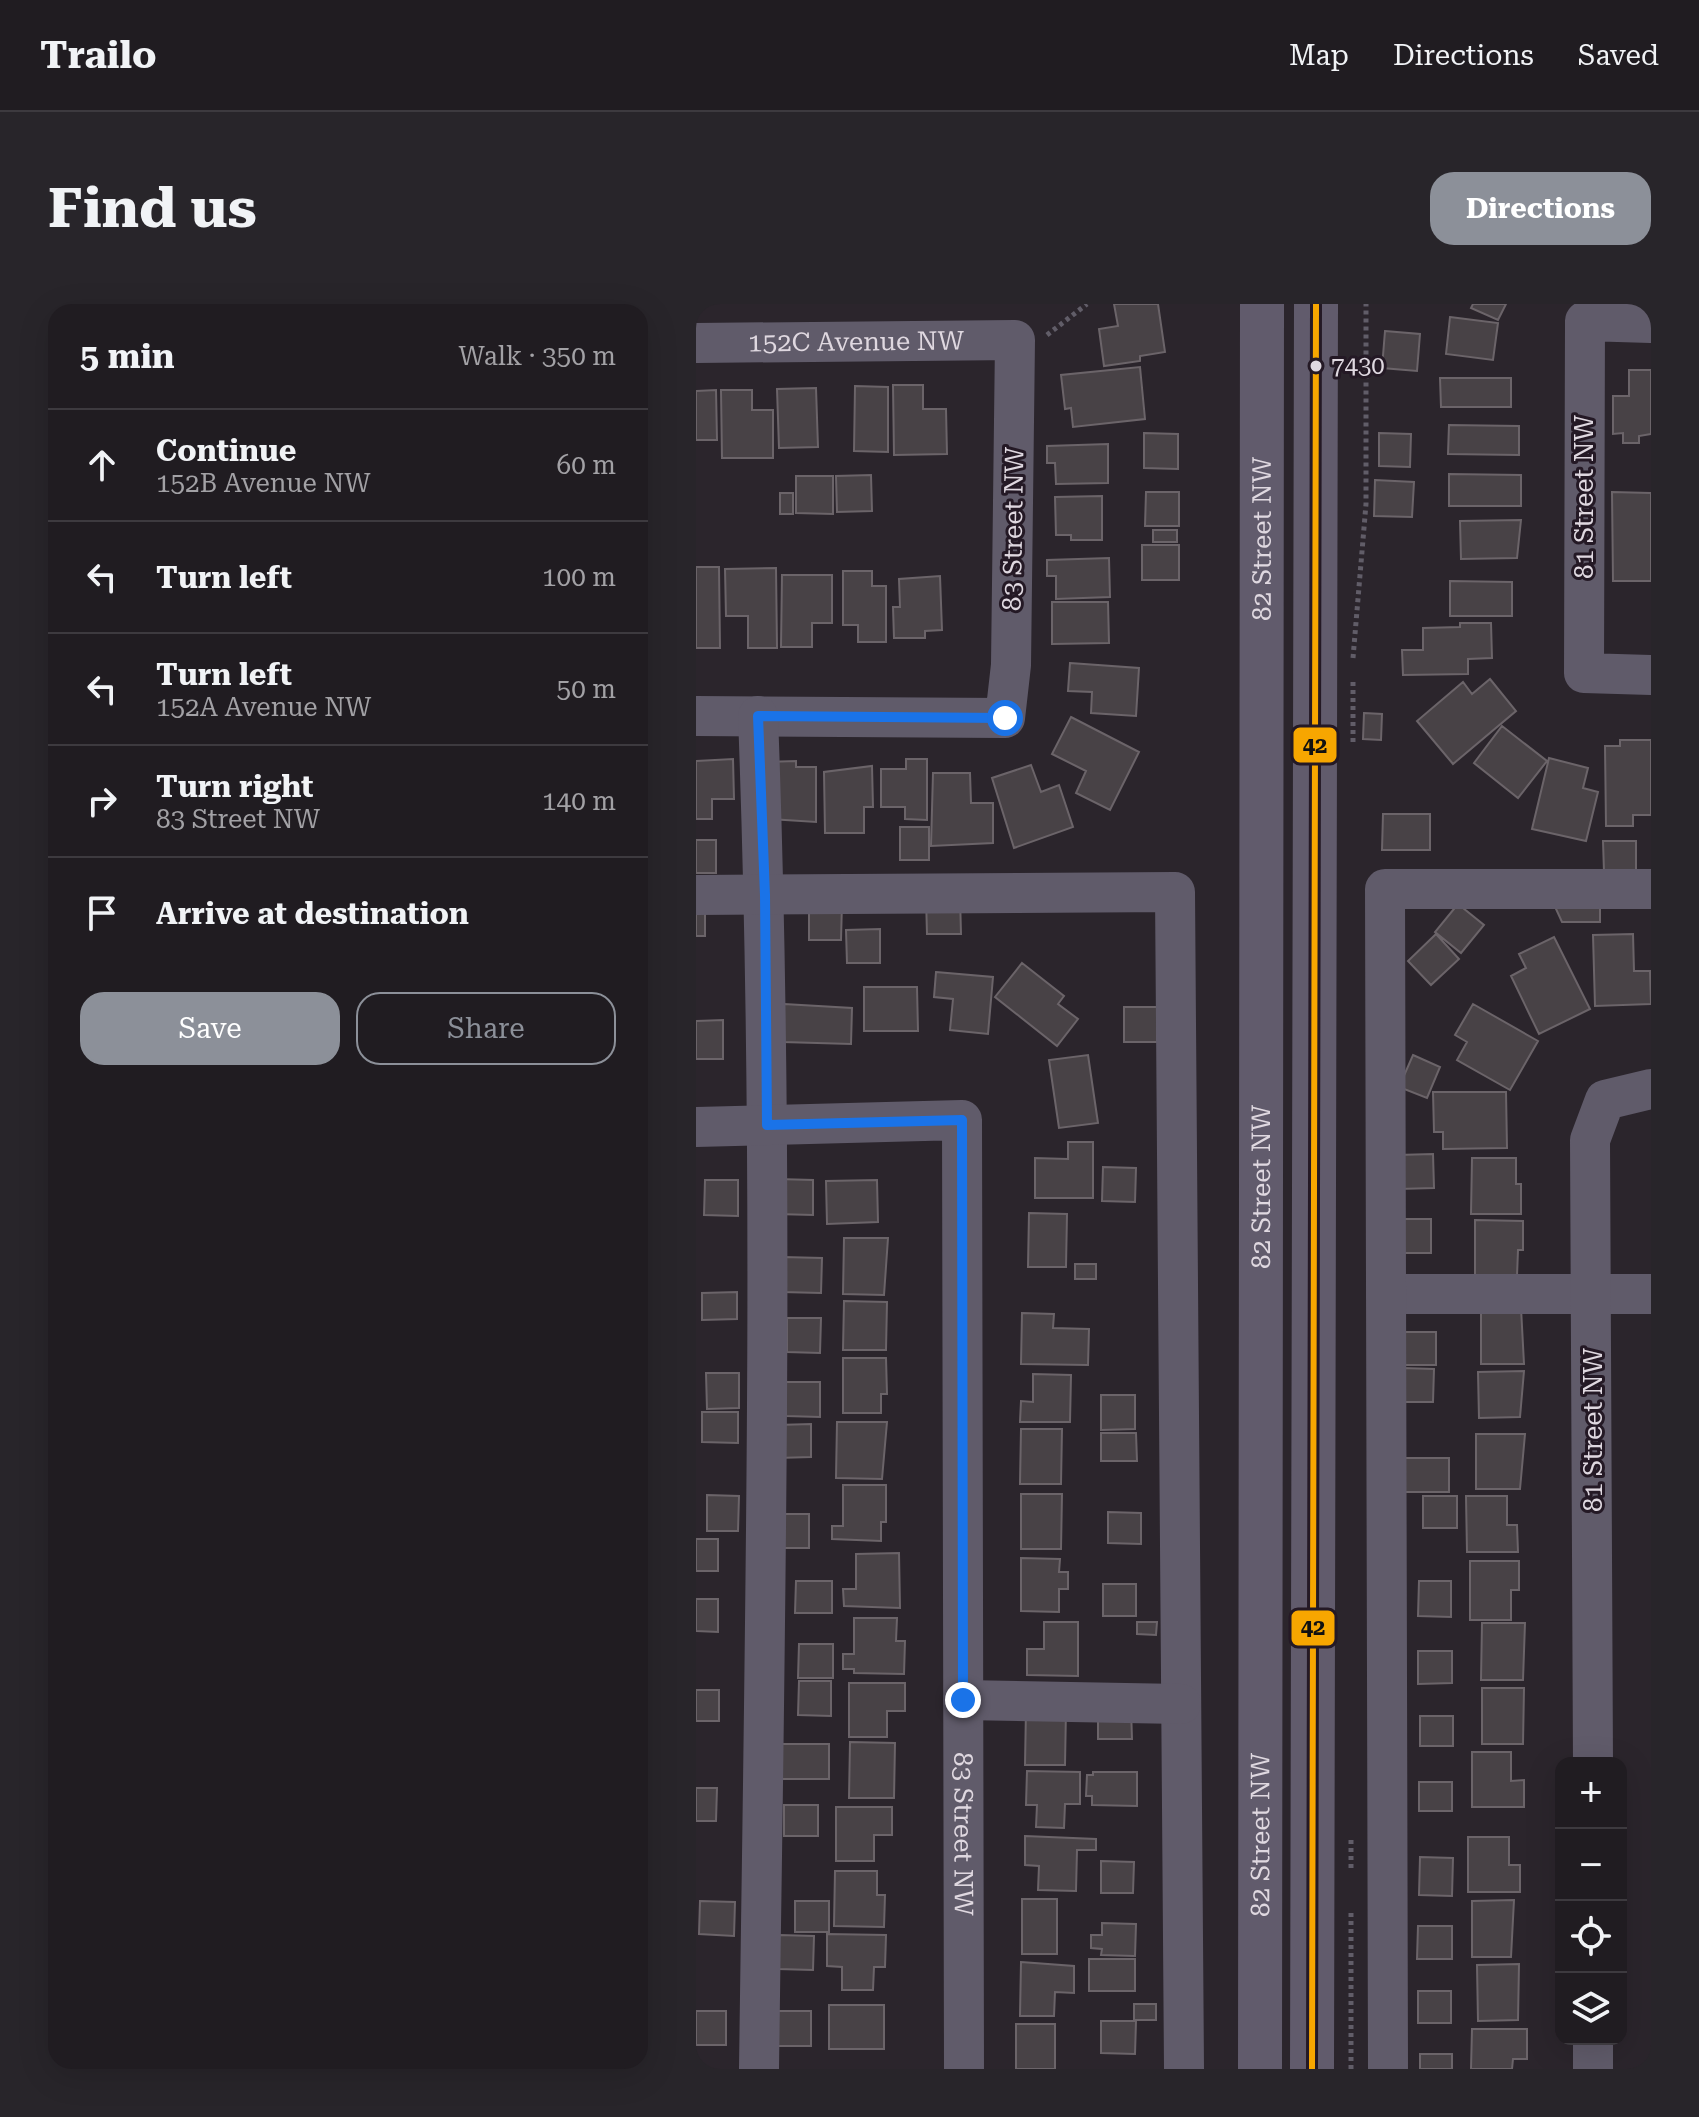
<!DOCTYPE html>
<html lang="en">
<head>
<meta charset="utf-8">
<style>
  body { margin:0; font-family:"Roboto Serif",serif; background:#28252a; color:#f1f3f6 }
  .controls { position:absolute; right:24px; bottom:24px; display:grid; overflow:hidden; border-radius:16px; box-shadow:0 8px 32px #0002 }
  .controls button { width:72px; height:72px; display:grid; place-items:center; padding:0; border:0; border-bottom:2px solid #3d3a3f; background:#201c21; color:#f1f3f6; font:40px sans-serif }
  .stop { position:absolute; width:24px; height:24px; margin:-18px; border:6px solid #1a73e8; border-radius:50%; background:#fff }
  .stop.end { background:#1a73e8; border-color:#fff; box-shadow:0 2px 8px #0008 }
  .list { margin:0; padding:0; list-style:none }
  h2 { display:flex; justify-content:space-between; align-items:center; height:104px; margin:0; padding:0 32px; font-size:34px }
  h2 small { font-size:26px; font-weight:400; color:#a2a1a5 }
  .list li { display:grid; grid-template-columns:52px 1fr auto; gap:24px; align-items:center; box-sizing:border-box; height:112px; padding:0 32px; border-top:2px solid #3d3a3f }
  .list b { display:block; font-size:30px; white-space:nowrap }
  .list p { margin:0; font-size:26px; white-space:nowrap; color:#a2a1a5 }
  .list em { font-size:26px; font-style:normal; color:#a2a1a5 }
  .actions { display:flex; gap:16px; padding:24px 32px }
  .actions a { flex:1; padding:18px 0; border:2px solid #8c9099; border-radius:24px; text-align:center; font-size:28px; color:#8c9099 }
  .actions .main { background:#8c9099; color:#fff }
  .icon { flex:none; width:44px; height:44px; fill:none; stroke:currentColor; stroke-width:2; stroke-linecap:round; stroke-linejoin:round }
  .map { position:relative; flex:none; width:955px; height:1765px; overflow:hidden; border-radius:24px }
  header { display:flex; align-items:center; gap:48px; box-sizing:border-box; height:112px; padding:0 40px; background:#201c21; border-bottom:2px solid #3d3a3f }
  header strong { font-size:38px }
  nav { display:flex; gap:44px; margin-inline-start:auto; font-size:28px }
  .intro { display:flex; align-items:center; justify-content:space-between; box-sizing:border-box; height:192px; padding:0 48px }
  h1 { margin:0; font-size:56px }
  .button { padding:20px 36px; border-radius:24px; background:#8c9099; color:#fff; font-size:28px; font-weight:700 }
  main { display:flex; gap:48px; padding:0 48px }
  aside { flex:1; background:#201c21; border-radius:24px; box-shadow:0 8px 32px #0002 }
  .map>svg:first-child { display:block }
  .building { fill:#484246; stroke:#6b6469; stroke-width:2 }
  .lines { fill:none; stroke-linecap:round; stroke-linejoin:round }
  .path { stroke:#615d68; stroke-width:5; stroke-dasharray:4 4; stroke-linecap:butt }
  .minor { stroke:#605b6a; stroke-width:40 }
  .major { stroke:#615b6c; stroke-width:44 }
  .bus-1-casing { stroke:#241925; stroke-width:12 }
  .bus-1 { stroke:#f7a600; stroke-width:6 }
  .route { stroke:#1a73e8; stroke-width:10 }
  .bus-dot { fill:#dfd8e0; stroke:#241925; stroke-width:3 }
  .labels { text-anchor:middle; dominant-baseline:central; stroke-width:6; stroke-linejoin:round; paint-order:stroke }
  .bus-label { font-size:24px; fill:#dfd8e0; stroke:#241925; text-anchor:start }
  .street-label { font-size:26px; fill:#dfd8e0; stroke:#241925 }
  .line-badge { stroke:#241925; stroke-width:3 }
  .pale-badge-label { font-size:22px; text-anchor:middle; font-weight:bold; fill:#111 }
</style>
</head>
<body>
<header>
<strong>Trailo</strong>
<nav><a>Map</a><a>Directions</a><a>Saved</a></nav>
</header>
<div class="intro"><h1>Find us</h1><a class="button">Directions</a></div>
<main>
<aside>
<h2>5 min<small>Walk · 350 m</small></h2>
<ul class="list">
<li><svg class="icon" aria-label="ahead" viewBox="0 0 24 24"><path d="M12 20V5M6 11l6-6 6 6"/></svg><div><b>Continue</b><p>152B Avenue NW</p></div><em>60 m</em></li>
<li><svg class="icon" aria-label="left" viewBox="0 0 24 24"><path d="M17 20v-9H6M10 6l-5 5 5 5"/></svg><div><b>Turn left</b></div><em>100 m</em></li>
<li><svg class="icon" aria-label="left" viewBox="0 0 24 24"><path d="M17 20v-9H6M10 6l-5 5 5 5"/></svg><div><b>Turn left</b><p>152A Avenue NW</p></div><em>50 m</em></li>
<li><svg class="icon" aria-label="right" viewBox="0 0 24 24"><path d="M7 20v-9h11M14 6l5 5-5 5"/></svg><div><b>Turn right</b><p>83 Street NW</p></div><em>140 m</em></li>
<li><svg class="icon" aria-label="arrive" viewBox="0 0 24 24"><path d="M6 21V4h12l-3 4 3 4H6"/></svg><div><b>Arrive at destination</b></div></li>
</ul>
<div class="actions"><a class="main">Save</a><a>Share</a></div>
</aside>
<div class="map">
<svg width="955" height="1765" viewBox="0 0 955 1765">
  <rect width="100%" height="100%" fill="#2b252c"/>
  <path class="building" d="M418,0h44l7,48 -25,4v5l-36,5 -5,-37 19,-3z
    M777,0h33l-8,16 -27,-12z
    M754,13l48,6 -5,37 -47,-6z
    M689,27l35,3 -3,37 -35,-3z
    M444,63l5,52 -72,8 -2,-19 -6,1 -4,-34z
    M933,66h22v64l-12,2v7h-16v-10l-10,1v-38h16z
    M744,74h71v29h-70z
    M197,81h30v24h23l1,45 -53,1z
    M159,82l33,1v65l-34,-1z
    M120,84l2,59 -39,1 -2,-59z
    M20,86l1,50h-21v-49z
    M25,86h31v20h21v48h-51z
    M753,121l70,1v29l-71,-1z
    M448,129l34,1v35l-34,-1z
    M683,129l32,1 -1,33 -31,-1z
    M412,140v39l-52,1 -1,-21h-8v-17z
    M753,170l72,1v31h-72z
    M175,171l1,36 -35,1 -1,-36z
    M100,172h37v38l-37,-1z
    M679,176l39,2 -2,35 -38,-1z
    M450,188h33v34h-34z
    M916,188l39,1v88h-38z
    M84,189h13v21h-13z
    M406,192v44h-31v-5h-15l-1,-38z
    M825,216l-4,38 -56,1 -1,-38z
    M457,226h24v12h-24z
    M446,241h37v35h-37z
    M413,254l1,39 -54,2v-23h-9v-16z
    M0,263h23l1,81h-24z
    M80,264l1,80h-29v-32h-22l-1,-47z
    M147,267h29v15h14v56h-28v-17h-15z
    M86,271h50v48h-20v24h-31z
    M244,272l2,54 -17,1v7h-31l-1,-31h7l-1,-28z
    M754,277l62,1v34h-62z
    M356,298h56l1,41 -57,1z
    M764,319h31l1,35 -24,1v15l-65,1 -1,-25h21v-22l37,-1z
    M374,359l69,5 -3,48 -45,-3 1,-21 -24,-1z
    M794,375l26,32 -63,53 -36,-43 46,-39 9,12z
    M668,409l18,1 -1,26 -18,-1z
    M375,413l68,35 -29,58 -34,-17 10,-22 -34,-17z
    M806,422l45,35 -29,37 -44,-35z
    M924,436h31v75h-18v11h-27l-1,-80h15z
    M853,454l39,10 -5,20 15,4 -12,49 -54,-12z
    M37,455l1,40h-22v20h-16v-58z
    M210,455h21v61l-22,-1v-12h-24v-38h25z
    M100,457v6h20v55l-46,-3 -5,-57z
    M335,461l10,27 18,-7 14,42 -59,21 -22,-70z
    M176,462l1,41h-9v26h-39l-1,-61z
    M237,469h37l1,30h22v40l-62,3z
    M687,510h47v36h-48z
    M204,523h29v33h-29z
    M0,536h20v33h-20z
    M907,537h33v31h-32z
    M264,593l1,37h-34l-1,-36z
    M855,594h49v24h-38z
    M113,598l33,1 -1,37h-32z
    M0,600h9v32h-9z
    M762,600l26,21 -23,28 -26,-21z
    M184,625v34h-33l-1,-33z
    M740,630l23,25 -28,26 -23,-24z
    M937,630l1,37h16l1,33 -56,2 -2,-71z
    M858,633l36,72 -51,25 -28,-58 15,-8 -7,-14z
    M326,659l42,33 -6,8 20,15 -21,27 -62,-49z
    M240,668l57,5 -5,57 -38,-4 3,-31 -19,-2z
    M168,683h53l1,44h-54z
    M88,700l68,4 -1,36 -68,-2z
    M777,700l65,37 -28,49 -53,-30 10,-18 -12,-7z
    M428,703h33v35h-33z
    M27,716v39h-27v-38z
    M392,751l10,68 -39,5 -10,-68z
    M717,751l27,12 -13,31 -28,-11z
    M737,788h73l1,56 -64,1v-17h-9z
    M372,838h25v56h-58v-40l33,1z
    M737,850l1,34 -36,1 -1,-34z
    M776,854h44v26h5v30h-50z
    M407,863l33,1 -1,34 -33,-1z
    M81,875l36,1v35l-37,-1z
    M9,876h33v36l-34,-1z
    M181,876l1,42 -51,2 -1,-43z
    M333,909l38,1 -1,53h-38z
    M702,915h33v34h-32z
    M779,916l48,1v29h-5l-1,26h-42z
    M148,934h44l-4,57 -41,-1z
    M87,953l39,1 -1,35 -39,-1z
    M379,960h21v15h-21z
    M41,988v27l-35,1v-27z
    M148,997l43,1 -1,48h-43z
    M785,1004h40l3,56h-43z
    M326,1009l32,1 -1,14 36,1 -1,36 -67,-1z
    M91,1014h34l-1,35 -33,-1z
    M703,1028h37v33h-38z
    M147,1054h43l1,36h-6v19h-38z
    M706,1064l32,1 -1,33h-32z
    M828,1067l-4,46 -41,1 -1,-46z
    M10,1069h33v35l-32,1z
    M337,1070l38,1 -1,47h-50l1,-21 12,1z
    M90,1078h34v35l-34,-1z
    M405,1091h34v34l-34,1z
    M6,1108h36v31l-36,-1z
    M141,1118h50l-5,57 -46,-1z
    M115,1120v33l-34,1v-33z
    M325,1125h41l-1,55h-41z
    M405,1129h35l1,28h-36z
    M780,1130h49l-5,55h-44z
    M704,1154h49v34h-49z
    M147,1181h43v37h-5v19l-49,-2v-13h11z
    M325,1190h41l-1,55h-40z
    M11,1191l32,1 -1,35h-31z
    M727,1192h34v32h-34z
    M770,1192h41v29h10l1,27h-51z
    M412,1208l33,1v31l-33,-1z
    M82,1210h31v34h-31z
    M0,1235h22v32h-22z
    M203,1249l1,55 -56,-2 -1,-17h13v-35z
    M325,1254l39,1 -1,13h9v17h-9v23l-38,-1z
    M774,1257h49v29h-8v30h-41z
    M100,1277h36v32h-37z
    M723,1277h32v36l-33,-1z
    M407,1280h33v32h-33z
    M0,1295h22v33l-22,-1z
    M158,1314h43l-1,23h9l-1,33 -50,-1v-4h-11v-15h11z
    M348,1318h34v54l-51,-1v-26h17z
    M441,1318h20l-1,13 -19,-1z
    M786,1319h43l-2,57h-42z
    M103,1340h34v34h-35z
    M722,1347h34v32l-34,1z
    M103,1377h32v35l-33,-1z
    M153,1379h56v28h-18v26h-38z
    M786,1384h42l-1,56h-41z
    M0,1386h23v31h-23z
    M330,1405h40l-1,56h-40z
    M402,1405h33l1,30h-34z
    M724,1412h33v30h-33z
    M154,1438l45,1 -1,55h-45z
    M83,1440h50v35h-50z
    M776,1448h39v29l13,-1v27h-52z
    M331,1467l53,1v32h-15l-1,24 -28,-1 1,-22h-11z
    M397,1468h44v34l-45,-1v-9h-6l1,-21h6z
    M723,1478h33v29h-33z
    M0,1484h21l-1,33h-20z
    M88,1501h34v31h-34z
    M140,1503h56v28h-18v26h-38z
    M329,1532l71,3v11h-19l-1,41 -38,-1 1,-24 -14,-1z
    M772,1533h41v28h11v27h-52z
    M724,1553l33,1 -1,38 -33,-1z
    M405,1557l33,1 -1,31h-32z
    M139,1567h42v24h8l-1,32 -50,-1z
    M326,1595h35v55h-35z
    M818,1596l-3,57h-39v-56z
    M4,1597l35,1 -1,34 -35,-2z
    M99,1597h34v31h-34z
    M406,1619l34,1 -1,32 -34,-1 1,-6 -11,-1v-13h11z
    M722,1622h34v33h-35z
    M131,1630l59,1 -1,32h-11l-1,23h-31v-23l-15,-1z
    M83,1631l35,1 -1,34 -35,-1z
    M393,1655h46v32h-46z
    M325,1658l53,4v27l-19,-1 -1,24h-34z
    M823,1660l-1,56 -40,1 -1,-56z
    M722,1687h33v32h-33z
    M438,1700h22v16h-22z
    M133,1701h55v44h-55z
    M0,1707h30v34h-30z
    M80,1707h35v35h-35z
    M405,1717h35l-1,33 -34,-1z
    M320,1720h39v45h-39z
    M776,1725h55v30h-14l-1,10h-41z
    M724,1750h32v15h-32z"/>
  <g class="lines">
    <path class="path" d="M351,31l40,-31
      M657,354l13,-154v-200
      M657,438v-62
      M655,1536v30
      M655,1765v-157"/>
    <g class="minor">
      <path d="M955,19l-66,-2 -1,352 67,2"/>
      <path id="s1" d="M0,39l319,-3 -4,325 -6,53 -309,-2"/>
      <path d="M62,412c17,451 7,902 1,1353"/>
      <path d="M0,591l479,-3 9,1177"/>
      <path id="s2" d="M0,823l266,-7 2,949"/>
      <path d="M690,990h265"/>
      <path d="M267,1396l218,4"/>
      <path d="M897,1459l-3,-623 15,-40 46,-11"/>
      <path d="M897,1735v30"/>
      <path d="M692,1765l-3,-1180h266"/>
    </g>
    <g class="major">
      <path id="s3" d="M564,1765l2,-1765"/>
      <path d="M616,1765l4,-1765"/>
    </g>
    <g class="bus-1-casing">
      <path id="bus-1" d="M616,1765l4,-1765"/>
    </g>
    <use href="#bus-1" class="bus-1"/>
  </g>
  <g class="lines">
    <path class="route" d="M267,1396l-1,-580 -195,5 -2,-230 -7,-179 247,2"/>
  </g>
  <circle class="bus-dot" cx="620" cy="62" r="7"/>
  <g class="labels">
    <g class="bus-label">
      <text x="635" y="62">7430</text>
    </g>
    <g class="street-label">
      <text stroke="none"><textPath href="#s1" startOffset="160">152C Avenue NW</textPath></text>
      <text transform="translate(888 193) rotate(-90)">81 Street NW</text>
      <text transform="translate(317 225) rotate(-89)">83 Street NW</text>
      <text stroke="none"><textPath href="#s3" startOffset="1530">82 Street NW</textPath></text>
      <text stroke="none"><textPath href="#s3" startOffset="882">82 Street NW</textPath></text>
      <text transform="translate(897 1126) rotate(-90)">81 Street NW</text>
      <text stroke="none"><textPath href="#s2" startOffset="980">83 Street NW</textPath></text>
      <text stroke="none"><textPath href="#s3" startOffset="234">82 Street NW</textPath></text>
    </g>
  </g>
  <g class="line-badge">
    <rect x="596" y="422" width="46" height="38" rx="8" fill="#f7a600"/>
    <rect x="594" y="1305" width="46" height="38" rx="8" fill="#f7a600"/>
  </g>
  <g class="pale-badge-label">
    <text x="619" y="449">42</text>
    <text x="617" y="1331">42</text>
  </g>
</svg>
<div class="controls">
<button>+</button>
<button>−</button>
<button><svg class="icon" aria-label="locate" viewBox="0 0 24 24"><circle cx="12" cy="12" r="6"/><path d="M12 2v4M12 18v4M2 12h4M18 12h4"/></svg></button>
<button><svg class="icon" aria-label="layers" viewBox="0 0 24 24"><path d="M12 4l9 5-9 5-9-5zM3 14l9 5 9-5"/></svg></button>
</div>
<div class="stop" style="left:309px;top:414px"></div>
<div class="stop end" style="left:267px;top:1396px"></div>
</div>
</main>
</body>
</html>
